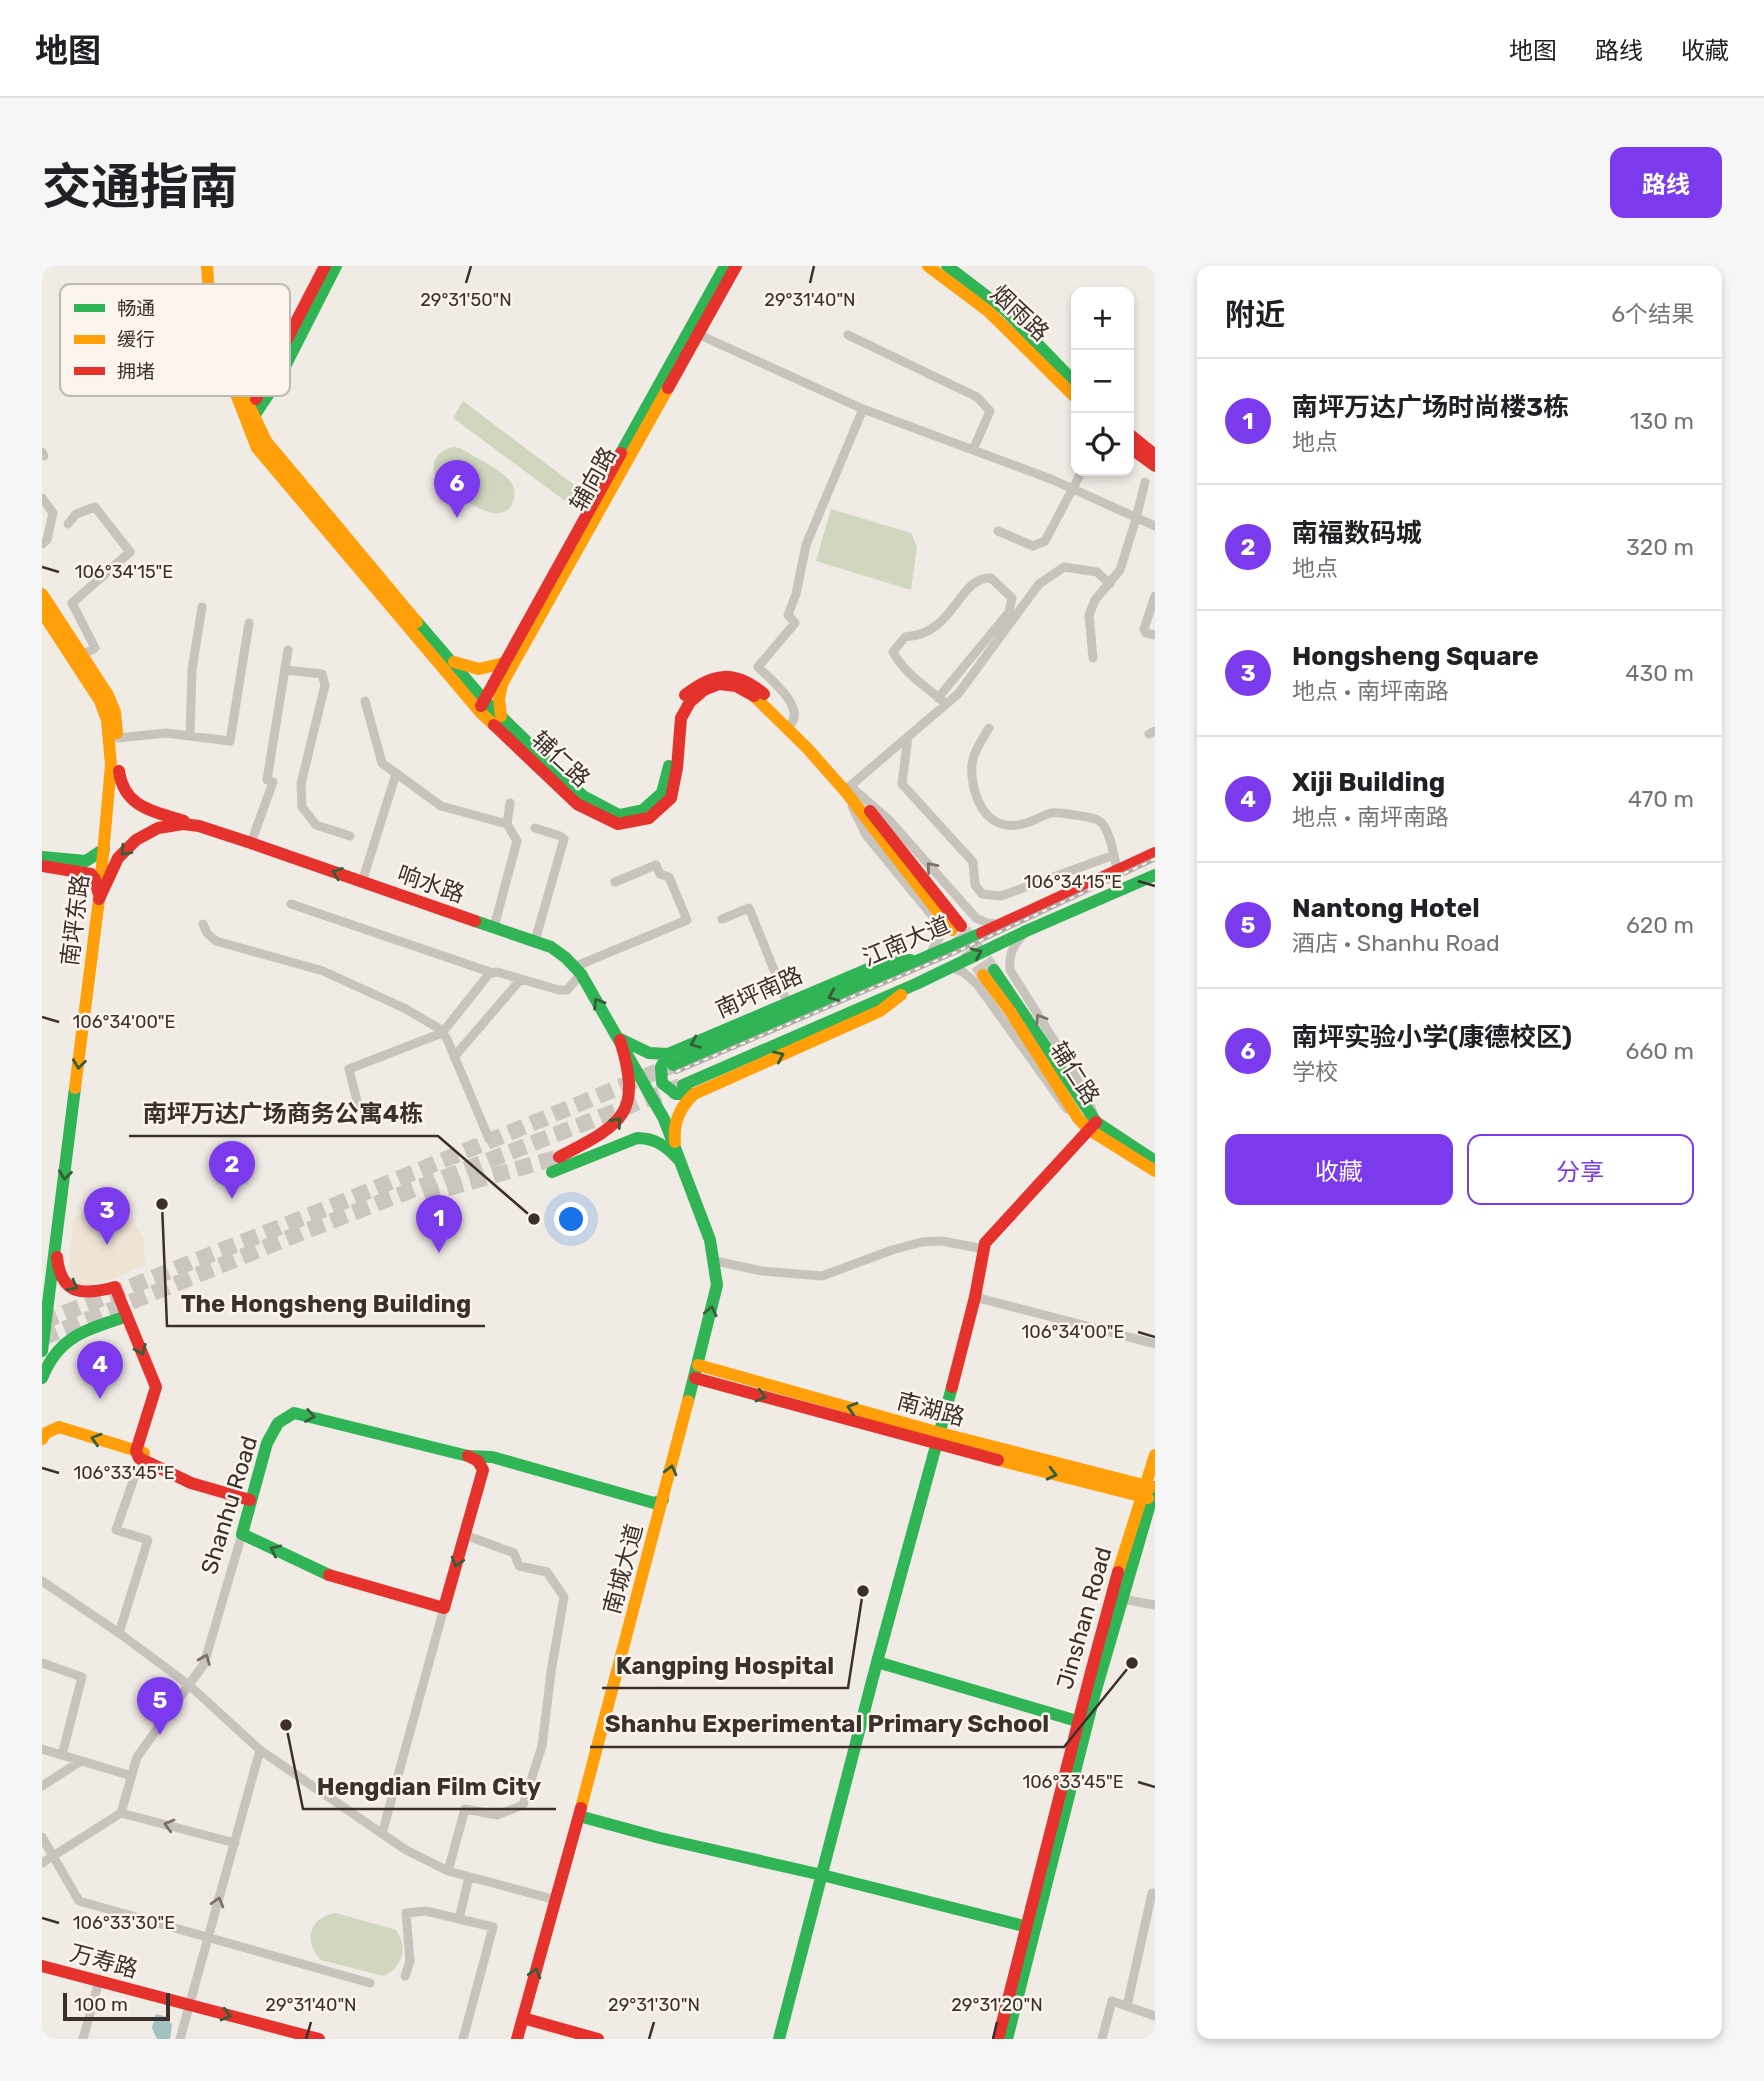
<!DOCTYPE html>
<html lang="zh">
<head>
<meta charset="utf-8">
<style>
  body { margin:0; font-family:Rubik,"Noto Sans SC",sans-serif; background:#f6f6f6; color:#202124 }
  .controls { position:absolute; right:21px; top:21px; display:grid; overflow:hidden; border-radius:14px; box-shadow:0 4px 10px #0003 }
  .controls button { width:63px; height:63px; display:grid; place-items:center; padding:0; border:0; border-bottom:2px solid #e0e0e0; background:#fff; color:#202124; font:35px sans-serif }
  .scale { position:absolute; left:21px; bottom:18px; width:107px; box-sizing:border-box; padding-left:7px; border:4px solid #3b302b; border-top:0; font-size:19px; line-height:24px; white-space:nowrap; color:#3b302b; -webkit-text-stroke:5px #fbf5ee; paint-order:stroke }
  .you { position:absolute; left:530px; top:954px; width:24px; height:24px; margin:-18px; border:5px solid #fff; border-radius:50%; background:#1a73e8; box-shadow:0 0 0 10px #1a73e833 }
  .badge { display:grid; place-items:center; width:46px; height:46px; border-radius:50%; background:#7c3aed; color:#fff; font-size:23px; font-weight:700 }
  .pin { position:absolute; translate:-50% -58px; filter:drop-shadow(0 2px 4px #0008) }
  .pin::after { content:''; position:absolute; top:37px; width:24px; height:21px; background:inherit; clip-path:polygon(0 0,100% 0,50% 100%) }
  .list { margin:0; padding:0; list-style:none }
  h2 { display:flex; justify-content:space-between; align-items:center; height:91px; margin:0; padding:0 28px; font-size:30px }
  h2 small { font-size:23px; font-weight:400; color:#757577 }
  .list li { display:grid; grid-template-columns:46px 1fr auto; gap:21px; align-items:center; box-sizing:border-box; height:126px; padding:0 28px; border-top:2px solid #e0e0e0 }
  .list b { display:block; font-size:26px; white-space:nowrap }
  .list p { margin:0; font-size:23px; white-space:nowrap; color:#757577 }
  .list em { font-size:23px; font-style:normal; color:#757577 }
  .actions { display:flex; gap:14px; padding:21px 28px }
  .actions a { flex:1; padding:16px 0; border:2px solid #7c3aed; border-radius:14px; text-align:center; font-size:24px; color:#7c3aed }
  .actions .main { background:#7c3aed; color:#fff }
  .icon { flex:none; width:38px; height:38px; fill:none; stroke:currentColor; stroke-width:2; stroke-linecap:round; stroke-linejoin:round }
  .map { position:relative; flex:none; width:1113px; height:1773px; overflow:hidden; border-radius:14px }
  header { display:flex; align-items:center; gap:42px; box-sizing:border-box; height:98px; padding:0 35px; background:#fff; border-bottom:2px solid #e0e0e0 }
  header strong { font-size:33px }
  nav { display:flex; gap:38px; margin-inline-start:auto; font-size:24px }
  .intro { display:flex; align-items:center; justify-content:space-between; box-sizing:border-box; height:168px; padding:0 42px }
  h1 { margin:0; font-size:49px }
  .button { padding:18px 32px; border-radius:14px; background:#7c3aed; color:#fff; font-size:24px; font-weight:700 }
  main { display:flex; gap:42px; padding:0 42px }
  aside { flex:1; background:#fff; border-radius:14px; box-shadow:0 4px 10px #0003 }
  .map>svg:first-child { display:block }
  .green { fill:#d1d6bf }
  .plaza { fill:#eee3d5 }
  .water { fill:#a1c2c1 }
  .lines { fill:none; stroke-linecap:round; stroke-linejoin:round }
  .secondary-tunnel { stroke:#ccc6c0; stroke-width:12; stroke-dasharray:12 6; stroke-linecap:butt }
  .highway-tunnel { stroke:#ccc6c0; stroke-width:16; stroke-dasharray:16 8; stroke-linecap:butt }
  .street { stroke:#c9c3be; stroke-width:9 }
  .fast { stroke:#30b455; stroke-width:12 }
  .slow { stroke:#ff9f0a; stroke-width:12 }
  .jam { stroke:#e5322d; stroke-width:12 }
  .rail-casing { stroke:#b1aca8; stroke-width:4.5 }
  .rail { stroke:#fbf5ee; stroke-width:2; stroke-dasharray:5; stroke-linecap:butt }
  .oneway { stroke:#375e3a }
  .oneway2 { stroke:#7b726d }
  .ticks { fill:none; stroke:#3b302b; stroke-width:2.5 }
  .labels { text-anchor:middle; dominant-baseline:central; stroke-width:5; stroke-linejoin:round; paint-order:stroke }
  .street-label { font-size:23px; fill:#3b302b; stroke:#fbf5ee }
  .key { fill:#fbf5ee; stroke:#c1bab4; stroke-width:2 }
  .key-label { font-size:19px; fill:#3b302b }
  .ticks-label { font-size:18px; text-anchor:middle; fill:#3b302b; stroke:#fbf5ee; stroke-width:5; stroke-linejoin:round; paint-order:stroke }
  .leader { fill:none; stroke:#3b302b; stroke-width:2.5 }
  .callout-dot { fill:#3b302b; stroke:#fbf5ee; stroke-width:2.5 }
  .callout-label { font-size:24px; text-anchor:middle; font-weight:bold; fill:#3b302b; stroke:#fbf5ee; stroke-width:5; stroke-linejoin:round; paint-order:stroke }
</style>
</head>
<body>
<header>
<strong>地图</strong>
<nav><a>地图</a><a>路线</a><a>收藏</a></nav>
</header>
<div class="intro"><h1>交通指南</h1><a class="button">路线</a></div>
<main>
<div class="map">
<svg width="1113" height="1773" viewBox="0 0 1113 1773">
  <rect width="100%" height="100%" fill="#f0ebe5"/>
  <path class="green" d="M421,135l122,92 -9,16 -123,-91z
    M411,181l7,1c14,9 41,21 50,33 5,6 6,14 3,21 -13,30 -57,-9 -74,-19 -11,-15 -5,-32 14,-36z
    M789,243l80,24 6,14 -6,43 -95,-29z
    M294,1647l60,17c13,17 6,39 -13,46l-62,-16c-18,-18 -12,-43 15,-47z"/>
  <path class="plaza" d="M50,942h22l19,11 11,20 1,26 -51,22 -15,-3 -10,-13 4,-53z"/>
  <path class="water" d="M114,1748l11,3 5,8 -2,14h-13l-5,-11z"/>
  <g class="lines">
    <path class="secondary-tunnel" d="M923,664l29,40
      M914,670l27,39"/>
    <path class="highway-tunnel" d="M382,929l135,-38
      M0,1056l288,-115 343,-142
      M0,1072l256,-104 383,-148"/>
    <path class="street" d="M651,66l170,77 110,41 17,-39 -13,-14 -129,-62
      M931,184l78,29 104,47
      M0,186l2,4
      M0,232l11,15 -6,27 -5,4
      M26,258l8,-10 19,-7 35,45 -58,51 23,45 -13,7
      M956,265l35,15 12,-5 37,-70
      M1113,330l-11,33 2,4 9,2
      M1051,392l-4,-43 6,-15 25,-30 16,-51 9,-37
      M244,404l36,4 3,11 -24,99 1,23 14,18 34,11
      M896,432l71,-86 3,-14 -21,-20c-34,-1 -35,56 -86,59l-12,15c11,21 35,36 53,52
      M323,435l17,62 59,43 66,18
      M746,461c21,-18 -17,-47 -30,-60l37,-44 -7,-8 8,-21 10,-49 57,-136
      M947,462c-15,24 -22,34 -14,64 7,24 24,40 51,31 8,-2 17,-8 25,-10 7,-1 41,4 47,7 12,6 16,37 19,49
      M1107,468l6,-3
      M148,470l2,-66 10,-63
      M866,470l-6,48 71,78 2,23 7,9 19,2 113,-41
      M76,472l48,-5 64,8 19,-118
      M810,540l14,29 72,88 3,12 -10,17
      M209,577l22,-61 -6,-2 21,-130
      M320,616l34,-108
      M249,638l202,69
      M680,653l27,-11 38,94
      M161,658l4,9 9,8 107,30 81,37 36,21 7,10 42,100
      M955,658l-10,-1 -11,-5 -87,-98 -39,-34 108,-92 81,-110 25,-17 33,5 13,12
      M452,661l23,-86 -10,-17 3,-21
      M979,671c-9,11 -12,18 -11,33l75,120 8,23
      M493,675l29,-102 -4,-3 -25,-8
      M532,701l113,-47 -18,-43 -9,-3 -4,-9 -41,17
      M910,702l11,4 14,12 90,125
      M412,791l67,-78
      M317,843l-10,-40 93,-36 47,-59 8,-2 62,18h8l14,-16
      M673,995l47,10 60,5 70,-26 30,-8 20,-1 42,8
      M933,1031l180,47
      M0,1315l77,52 70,52 71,65 146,100 42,21 108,29
      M1081,1333l32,6
      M77,1367l29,-93 -32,-10 26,-75
      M0,1397l40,14 -20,78
      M0,1483l90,27
      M0,1520l39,-25
      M340,1568l62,-226
      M0,1571l37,64 291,82
      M193,1577l-114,-30 16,-56 67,-93 38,-130
      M0,1597l79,-50
      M406,1605l17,-62 32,6 26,-10 19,-59 9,-74 13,-75 -17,-25 -28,-6 -5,-13 -49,-18
      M417,1653l10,-42
      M363,1710l5,-15 -4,-48 20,-2 67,16 -30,112
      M1085,1740l25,-113 3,1
      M41,1773l16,-58
      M138,1773l80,-289
      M1060,1773l10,-38 43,15"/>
    <path class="fast" d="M905,0l58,44 71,74
      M206,152l6,-2 24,-36 58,-114
      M579,187l104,-187
      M375,356l66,77 100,97 36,19 24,-5 19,-17 7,-27
      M0,591l44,4 18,-12
      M433,655l76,26 15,11 15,16 83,145 46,121 7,45 -29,116
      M952,704l102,152 59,39
      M578,773l29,14 19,1 207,-88 35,-6
      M626,788l-7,13 1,16 14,11h18
      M631,799l309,-132
      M641,819l233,-101 110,-53 129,-56
      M510,906l85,-34c18,0 29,8 41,21
      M0,1085l33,-263
      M0,1112c17,-43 45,-48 85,-62
      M287,1309l-87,-41 25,-91 11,-20 16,-10 174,43 24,1 162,46 9,-3
      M835,1396l200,59
      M537,1550l81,22 162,37 206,52
      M737,1773l98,-377 75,-275
      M965,1773l88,-346 60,-206"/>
    <path class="slow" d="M165,0l5,66 45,116 223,264 14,13
      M886,0l60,45 88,87
      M196,116l28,59 151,181
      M0,328l66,101 7,17 2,21
      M0,346l58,89 7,19 4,45 -12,134 -24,189
      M412,396l25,7 25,-6
      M712,430l53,52 39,44 106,138
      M459,450l-2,-17 3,-15 166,-296
      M941,709l27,36 68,107 10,11 67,42
      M633,876c-2,-19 5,-35 19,-48l186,-83 21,-16
      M656,1099l242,68 211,54
      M0,1173l4,-6 13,-6 85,26
      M956,1194l150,38
      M1076,1306l37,-117
      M539,1542l107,-407"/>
    <path class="jam" d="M626,122l68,-122
      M214,133l69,-133
      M1087,168l26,21
      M1087,181l26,19
      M643,429c29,-23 50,-25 79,-1
      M439,440l140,-253
      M452,459l83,79 41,20 31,-6 22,-20 6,-30 4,-50 9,-16 14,-12 15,-6 17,2 18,10
      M77,505c5,37 35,40 65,50
      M828,545l91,115
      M0,600l49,8 4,5 3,13
      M57,633l19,-41 18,-18 22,-12 25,-4 16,2 52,17 224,78
      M940,667l173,-80
      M517,891c63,-33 84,-42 61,-117
      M15,991c4,38 25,39 58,30l41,100 -20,64 3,7 52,25 59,17
      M653,1112l303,82
      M910,1121l23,-90 10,-54 111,-121
      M287,1309l115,33 39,-138 -5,-9 -10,-5
      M0,1700l277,73
      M481,1752l75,21
      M475,1773l64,-231
      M956,1773l93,-367 27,-100"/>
    <g class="rail-casing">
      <path id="rail" d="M634,806l278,-119 201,-94"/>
    </g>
    <use href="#rail" class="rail"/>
  </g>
  <defs><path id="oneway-chevron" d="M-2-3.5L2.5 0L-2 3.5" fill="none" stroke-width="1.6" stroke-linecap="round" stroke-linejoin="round" transform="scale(1.75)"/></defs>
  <g class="oneway">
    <use href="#oneway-chevron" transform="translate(83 585) rotate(133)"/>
    <use href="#oneway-chevron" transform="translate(295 607) rotate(-161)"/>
    <use href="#oneway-chevron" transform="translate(935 687) rotate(-25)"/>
    <use href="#oneway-chevron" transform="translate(791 730) rotate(157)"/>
    <use href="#oneway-chevron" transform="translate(556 737) rotate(-121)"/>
    <use href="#oneway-chevron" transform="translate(653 777) rotate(157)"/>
    <use href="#oneway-chevron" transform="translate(737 790) rotate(-24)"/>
    <use href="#oneway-chevron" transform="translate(37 798) rotate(97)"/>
    <use href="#oneway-chevron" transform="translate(575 856) rotate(-48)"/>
    <use href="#oneway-chevron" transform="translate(23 909) rotate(97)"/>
    <use href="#oneway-chevron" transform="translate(31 1020) rotate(29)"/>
    <use href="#oneway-chevron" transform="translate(669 1045) rotate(-77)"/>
    <use href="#oneway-chevron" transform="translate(99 1084) rotate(67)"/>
    <use href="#oneway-chevron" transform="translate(719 1130) rotate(15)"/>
    <use href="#oneway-chevron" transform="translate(810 1142) rotate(-164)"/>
    <use href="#oneway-chevron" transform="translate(268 1150) rotate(10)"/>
    <use href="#oneway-chevron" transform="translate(54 1173) rotate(-163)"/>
    <use href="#oneway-chevron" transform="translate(629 1204) rotate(-75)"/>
    <use href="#oneway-chevron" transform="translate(1010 1208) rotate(14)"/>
    <use href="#oneway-chevron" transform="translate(233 1284) rotate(-155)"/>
    <use href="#oneway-chevron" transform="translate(415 1296) rotate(106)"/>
    <use href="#oneway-chevron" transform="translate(493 1707) rotate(-74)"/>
    <use href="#oneway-chevron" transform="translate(184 1749) rotate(15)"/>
  </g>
  <g class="oneway2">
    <use href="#oneway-chevron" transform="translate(889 601) rotate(-131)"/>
    <use href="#oneway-chevron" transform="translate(998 753) rotate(-122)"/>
    <use href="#oneway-chevron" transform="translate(163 1393) rotate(-68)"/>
    <use href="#oneway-chevron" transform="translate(127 1559) rotate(-165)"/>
    <use href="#oneway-chevron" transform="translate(176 1636) rotate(-74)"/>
  </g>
  <path class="ticks" d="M424,17l5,-17M768,17l4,-17M0,301l17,5M1096,615l17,5M0,751l17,5M1096,1066l17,5M0,1202l17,5M1096,1516l17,5M0,1652l17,5M264,1773l5,-17M607,1773l5,-17M951,1773l4,-17"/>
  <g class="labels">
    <g class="street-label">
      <text transform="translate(978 47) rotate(43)">烟雨路</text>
      <text transform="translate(551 213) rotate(-61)">辅向路</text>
      <text transform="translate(519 493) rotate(43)">辅仁路</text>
      <text transform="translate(389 618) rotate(19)">响水路</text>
      <text transform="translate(33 654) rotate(-83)">南坪东路</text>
      <text transform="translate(864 675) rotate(-23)">江南大道</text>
      <text transform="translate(717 726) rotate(-24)">南坪南路</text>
      <text transform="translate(1033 807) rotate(57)">辅仁路</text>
      <text transform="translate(889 1143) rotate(15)">南湖路</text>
      <text transform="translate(187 1239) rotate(-73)">Shanhu Road</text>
      <text transform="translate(581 1303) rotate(-75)">南城大道</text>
      <text transform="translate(1042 1352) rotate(-74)">Jinshan Road</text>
      <text transform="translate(62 1695) rotate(15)">万寿路</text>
    </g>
  </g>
  <rect x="18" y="18" width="230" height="112" rx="10" class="key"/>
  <rect x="32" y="38" width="31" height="8" fill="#30b455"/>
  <rect x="32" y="69" width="31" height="9" fill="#ff9f0a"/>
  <rect x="32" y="101" width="31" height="8" fill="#e5322d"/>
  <g class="key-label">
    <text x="75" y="49">畅通</text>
    <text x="75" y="80">缓行</text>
    <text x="75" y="112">拥堵</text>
  </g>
  <g class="ticks-label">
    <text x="424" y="40">29°31'50"N</text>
    <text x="768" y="40">29°31'40"N</text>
    <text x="82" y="312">106°34'15"E</text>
    <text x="1031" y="622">106°34'15"E</text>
    <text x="82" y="762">106°34'00"E</text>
    <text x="1031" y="1072">106°34'00"E</text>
    <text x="82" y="1213">106°33'45"E</text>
    <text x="1031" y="1522">106°33'45"E</text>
    <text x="82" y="1663">106°33'30"E</text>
    <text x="269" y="1745">29°31'40"N</text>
    <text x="612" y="1745">29°31'30"N</text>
    <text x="955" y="1745">29°31'20"N</text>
  </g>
  <path class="leader" d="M492 953L396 870H87M120 938L125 1060H443M821 1325L806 1422H560M1090 1397L1022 1481H548M244 1459L261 1543H514"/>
  <g class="callout-dot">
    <circle cx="492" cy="953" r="7"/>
    <circle cx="120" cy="938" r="7"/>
    <circle cx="821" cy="1325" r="7"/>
    <circle cx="1090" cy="1397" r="7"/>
    <circle cx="244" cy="1459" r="7"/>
  </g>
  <g class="callout-label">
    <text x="241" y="856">南坪万达广场商务公寓4栋</text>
    <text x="284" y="1046">The Hongsheng Building</text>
    <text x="683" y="1408">Kangping Hospital</text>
    <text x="785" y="1466">Shanhu Experimental Primary School</text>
    <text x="387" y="1529">Hengdian Film City</text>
  </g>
</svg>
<div class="controls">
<button>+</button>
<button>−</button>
<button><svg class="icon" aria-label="locate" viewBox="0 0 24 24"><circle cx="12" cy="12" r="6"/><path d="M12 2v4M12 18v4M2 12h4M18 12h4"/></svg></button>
</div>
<div class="scale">100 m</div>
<div class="you"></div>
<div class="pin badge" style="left:397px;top:987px">1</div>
<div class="pin badge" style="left:190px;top:933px">2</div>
<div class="pin badge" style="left:65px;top:979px">3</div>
<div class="pin badge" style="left:58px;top:1133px">4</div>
<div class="pin badge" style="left:118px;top:1469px">5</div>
<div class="pin badge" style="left:415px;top:252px">6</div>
</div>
<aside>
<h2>附近<small>6个结果</small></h2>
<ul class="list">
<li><span class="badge">1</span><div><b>南坪万达广场时尚楼3栋</b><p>地点</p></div><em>130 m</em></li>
<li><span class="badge">2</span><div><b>南福数码城</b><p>地点</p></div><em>320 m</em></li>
<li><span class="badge">3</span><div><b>Hongsheng Square</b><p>地点 · 南坪南路</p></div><em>430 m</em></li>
<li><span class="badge">4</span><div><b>Xiji Building</b><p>地点 · 南坪南路</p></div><em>470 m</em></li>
<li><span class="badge">5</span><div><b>Nantong Hotel</b><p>酒店 · Shanhu Road</p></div><em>620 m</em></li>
<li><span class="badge">6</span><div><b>南坪实验小学(康德校区)</b><p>学校</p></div><em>660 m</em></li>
</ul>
<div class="actions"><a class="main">收藏</a><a>分享</a></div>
</aside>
</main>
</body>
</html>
